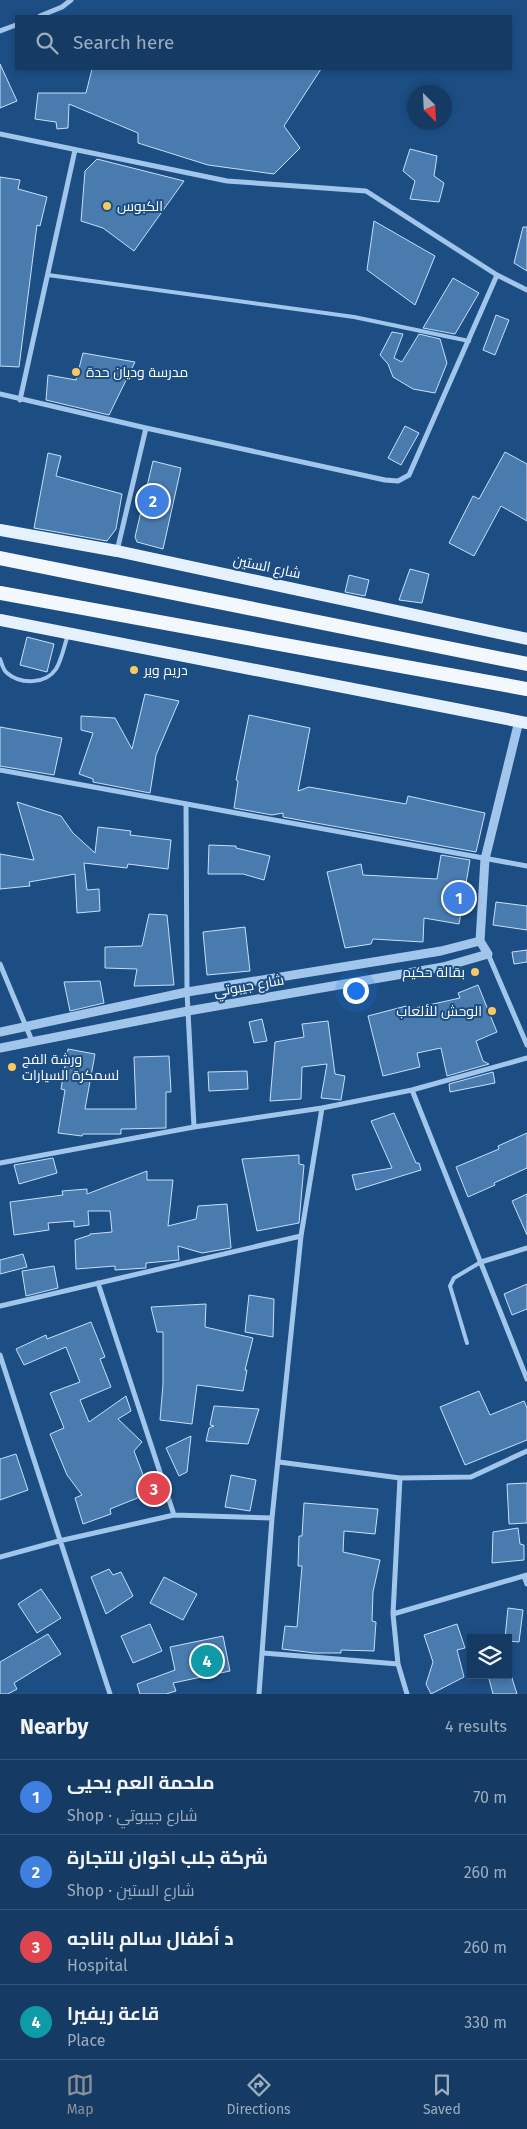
<!DOCTYPE html>
<html lang="en">
<head>
<meta charset="utf-8">
<style>
  body { margin:0; font-family:"Fira Sans",Cairo,sans-serif; background:#22456c; color:#f1f3f6 }
  .controls { position:absolute; right:15px; bottom:15px; display:grid; overflow:hidden; border-radius:0px; box-shadow:0 2px 8px #0003 }
  .controls button { width:45px; height:45px; display:grid; place-items:center; padding:0; border:0; border-bottom:1px solid #345478; background:#153a63; color:#f1f3f6; font:25px sans-serif }
  .compass { position:absolute; left:407px; top:85px; width:45px; height:45px; border-radius:50%; background:#153a63; box-shadow:0 2px 8px #0003; rotate:156deg }
  .you { position:absolute; left:355px; top:990px; width:18px; height:18px; margin:-12px; border:4px solid #fff; border-radius:50%; background:#1a73e8; box-shadow:0 0 0 8px #1a73e833 }
  .badge { display:grid; place-items:center; width:32px; height:32px; border-radius:50%; background:#8c9099; color:#fff; font-size:16px; font-weight:700 }
  .pin { position:absolute; translate:-50% -50%; border:2px solid #fff; box-shadow:0 1px 5px #0006 }
  .list { margin:0; padding:0; list-style:none }
  h2 { display:flex; justify-content:space-between; align-items:center; height:65px; margin:0; padding:0 20px; font-size:21px }
  h2 small { font-size:16px; font-weight:400; color:#9dadbe }
  .list li { display:grid; grid-template-columns:32px 1fr auto; gap:15px; align-items:center; box-sizing:border-box; height:75px; padding:0 20px; border-top:1px solid #345478 }
  .list b { display:block; font-size:19px; white-space:nowrap }
  .list p { margin:0; font-size:16px; white-space:nowrap; color:#9dadbe }
  .list em { font-size:16px; font-style:normal; color:#9dadbe }
  .icon { flex:none; width:28px; height:28px; fill:none; stroke:currentColor; stroke-width:2; stroke-linecap:round; stroke-linejoin:round }
  .map { position:relative; flex:none; width:527px; height:1694px; overflow:hidden }
  .search { position:absolute; background:#153a63; box-shadow:0 2px 8px #0003; left:15px; right:15px; top:15px; height:55px; display:flex; align-items:center; gap:12px; box-sizing:border-box; padding:0 18px; border-radius:0px; color:#9dadbe; font-size:19px }
  .sheet { height:365px; background:#153a63 }
  nav { display:flex; justify-content:space-around; align-items:center; box-sizing:border-box; height:70px; border-top:1px solid #345478; background:#153a63; font-size:14px; color:#9dadbe }
  nav a { display:grid; justify-items:center; gap:2px }
  nav .on { color:#8c9099 }
  .map>svg:first-child { display:block }
  .building { fill:#497baf; stroke:#c7dff8 }
  .lines { fill:none; stroke-linecap:round; stroke-linejoin:round }
  .service { stroke:#a2c6eb; stroke-width:4 }
  .minor { stroke:#a2c6eb; stroke-width:5 }
  .tertiary { stroke:#a2c6eb; stroke-width:9 }
  .primary { stroke:#e6f1fe; stroke-width:12 }
  .trunk { stroke:#f2f8fe; stroke-width:14 }
  .poi-dot { fill:#fbc75f; stroke:#1c4e84; stroke-width:2 }
  .labels { text-anchor:middle; dominant-baseline:central; stroke-width:4; stroke-linejoin:round; paint-order:stroke }
  .poi-label { font-size:14px; fill:#fff; stroke:#1c4e84; text-anchor:start }
  .street-label { font-size:14px; fill:#fff; stroke:#1c4e84 }
</style>
</head>
<body>
<div class="map">
<svg width="527" height="1694" viewBox="0 0 527 1694">
  <rect width="100%" height="100%" fill="#1c4e84"/>
  <path class="building" d="M0,64l17,37 -17,7z
    M92,69h229l-37,57 16,22 -26,26 -66,-9 -70,-22v-10l-69,-29 -1,24 -11,1 -1,-7 -21,-3 3,-26h48z
    M410,149l27,7 -3,20 10,7 -5,19 -29,-3 5,-18 -12,-10z
    M97,159l87,22 -50,70 -31,-23 -22,-7 4,-50z
    M0,177l20,3 -2,9 29,8 -7,29 -3,-1 -18,142 -19,-1z
    M374,221l61,35 -20,49 -48,-35z
    M523,227h4v44l-13,-8z
    M453,278l26,15 -24,41 -32,-6z
    M496,315l13,5 -14,35 -12,-5z
    M392,332l11,2 -9,24 8,4 17,-28 21,5 7,24 -12,30 -22,-4 -20,-12 -5,-13 -8,-9z
    M83,353l52,9 -26,53 -63,-15 2,-25 28,5z
    M405,426l14,7 -18,32 -13,-7z
    M505,452l22,12v57l-26,-15 -27,50 -25,-13 24,-47 6,3z
    M48,453l13,3 -5,20 66,18 -6,35 -9,12 -73,-13z
    M153,461l28,7 -18,81 -26,-7 -2,-5z
    M410,569l19,5 -7,29 -23,-3z
    M349,575l20,5 -4,16 -20,-4z
    M27,637l27,7 -7,28 -27,-7z
    M145,694l34,7 -23,54 -6,38 -57,-11v-3l-14,-5 14,-41 -12,-3v-14l34,2 17,31z
    M249,715l61,13 -12,63 11,-4 97,17 2,-8 77,17 -9,39 -193,-35v-4l-11,2 -38,-7 4,-27 -2,-1z
    M0,727l62,11 -8,37 -54,-9z
    M17,802l44,14 12,17 22,20 3,-26 33,4 -1,4 41,5 -3,29 -40,-5 -1,4 -43,-5 3,27 12,-1 1,22 -23,2 -2,-39 -46,8 1,4 -30,3v-35l34,6z
    M209,845l27,1v2l34,8 -6,24 -21,-6h-35z
    M441,855l29,5 -11,64 -35,-6 -1,24 -50,-3 -2,5 -26,4 -18,-76 34,-8 2,11 74,4z
    M496,902l31,4v24l-34,-5z
    M149,914l18,1 7,70 -40,1 3,-17 -32,-1v-21l37,-1z
    M245,927l5,44 -43,4 -4,-43z
    M527,950v12l-13,2 -2,-12z
    M100,981l4,22 -34,8 -6,-29z
    M478,985l19,47 -21,9 7,20 6,3 -42,12 -6,-28 -24,5 3,14 -37,9 -15,-60 38,-10v4l54,-12 -2,-5z
    M262,1019l5,22 -13,2 -5,-21z
    M328,1021l7,53 10,2 -4,24 -20,-2 6,-34 -25,3 -1,32 -31,2 5,-59 29,-5 -2,-13z
    M68,1049l27,5 -10,55h51l-2,-52 35,-1 2,36h-5v36l-45,1v5h-38l-1,2 -24,-3 7,-43 -4,-1z
    M247,1071l1,18 -39,2 -1,-19z
    M493,1072l2,11 -45,9 -1,-8z
    M394,1113l22,50h3l2,7 -65,20 -4,-15 40,-7 -21,-47z
    M527,1133v35l-33,15 1,2 -27,12 -12,-30 43,-18 -1,-3z
    M299,1155v9l5,1 -5,58 -42,8 -15,-72z
    M53,1158l4,15 -38,11 -5,-19z
    M147,1171v9h26l-5,46 28,-7 2,-13 29,-2 4,44 -29,5 -24,-7 1,14 -33,3v5l-31,2v-4l-39,3 -1,-29 15,-5v-1l22,-2 -2,-21h-22l1,14 -15,2v-6l-26,2 1,7 -35,5 -4,-33 53,-7 -1,-4 25,-2v5z
    M527,1194v41l-15,-34z
    M23,1254l4,13 -27,7v-14z
    M54,1266l4,22 -32,8 -4,-25z
    M527,1284v25l-15,6 -8,-21z
    M249,1295l25,4 -1,38 -28,-5z
    M206,1304l-1,23 48,11 -8,32h2l-4,21 -46,-6 -5,39 -32,-4 3,-36v-52h-6l-6,-25z
    M91,1322l14,35 -5,2 11,28 -31,13 9,22 37,-26 5,15 -13,8 24,23 -8,9 16,42 -40,16 1,5 -28,10 -8,-26 7,-3 -15,-20 -17,-41 14,-6 -14,-35 30,-11 -14,-35 -42,18 -8,-16 30,-14 1,4z
    M479,1391l11,24 34,-14 3,7v32l-62,25 -25,-58z
    M214,1406l45,3 -11,35 -42,-3 3,-13 5,-2 -4,-1z
    M191,1436l-4,36 -8,4 -13,-28z
    M16,1454l12,36 -28,10v-41z
    M231,1475l25,5 -6,31 -25,-4z
    M527,1483v40l-18,1 -2,-40z
    M304,1503l74,6 -3,25 -31,-3 -1,21 37,8 -7,32 -1,29 4,1 -2,29 -33,-1v3h-26l-33,-4 3,-23 12,1 5,-61h-4l1,-30h3z
    M518,1528l2,16 4,1v15l-32,3 1,-31z
    M109,1569l4,6 8,-3 12,24 -27,18 -15,-37z
    M164,1577l33,17 -14,26 -33,-17z
    M41,1589l20,29 -24,15 -19,-29z
    M508,1608l15,2 -4,32 -11,-1v-3h-3z
    M150,1624l12,27 -29,12 -12,-27z
    M457,1624l8,24 -8,2 7,27 -33,17 -5,-10 7,-22 -9,-27z
    M48,1634l13,20 -47,29 3,6 -9,5h-8v-32z
    M223,1636l7,35 -57,12 3,8 -10,3h-26l-3,-10 38,-14 -5,-23z
    M488,1675h23l6,19h-24z"/>
  <g class="lines">
    <path class="service" d="M48,275l306,42 115,24
      M0,659c2,5 3,11 7,14 14,12 39,11 49,-4 6,-10 8,-23 12,-34
      M467,1343l-17,-57 4,-8 27,-16"/>
    <path class="minor" d="M40,16l22,-9 9,-7
      M0,31l16,-6
      M0,134l227,47 139,10 131,84 30,15
      M0,394l146,34 239,52 13,1 11,-6 88,-200
      M20,400l55,-250
      M117,551l29,-123
      M0,770l527,96
      M186,804l1,188 7,135
      M488,954l39,91
      M0,964l32,77
      M412,1090l115,289
      M0,1163l194,-36 128,-19 90,-18 115,-32
      M481,1262l46,-14
      M98,1283l76,232
      M0,1306l301,-70
      M0,1355l110,339
      M279,1462l121,16 71,-1 56,-26
      M400,1478l-7,136 5,50 9,30
      M0,1557l59,-16 115,-26 98,3
      M524,1576l3,8
      M393,1614l134,-39
      M263,1653l135,11
      M259,1694l13,-176 29,-282 21,-128"/>
    <path class="tertiary" d="M0,1032l187,-40 254,-41 39,-10
      M0,1048l188,-37 255,-44 45,-13 -8,-13 5,-82 34,-138"/>
    <path class="primary" d="M0,530l117,21 410,88
      M0,620l527,103"/>
    <path class="trunk" d="M0,558l527,106
      M0,593l527,96"/>
  </g>
  <g class="poi-dot">
    <circle cx="107" cy="206" r="5"/>
    <circle cx="76" cy="372" r="5"/>
    <circle cx="134" cy="670" r="5"/>
    <circle cx="475" cy="972" r="5"/>
    <circle cx="492" cy="1011" r="5"/>
    <circle cx="12" cy="1067" r="5"/>
  </g>
  <g class="labels">
    <g class="poi-label">
      <text x="117" y="206">الكبوس</text>
      <text x="86" y="372">مدرسة وديان حدة</text>
      <text x="144" y="670">دريم وير</text>
      <text x="465" y="972" text-anchor="end">بقالة حكيم</text>
      <text x="482" y="1011" text-anchor="end">الوحش للألعاب</text>
      <text x="22" y="1059">ورشة الفج<tspan x="22" dy="16">لسمكرة السيارات</tspan></text>
    </g>
    <g class="street-label">
      <text transform="translate(267 567) rotate(12)">شارع الستين</text>
      <text transform="translate(249 986) rotate(-10)">شارع جيبوتي</text>
    </g>
  </g>
</svg>
<div class="controls">
<button><svg class="icon" aria-label="layers" viewBox="0 0 24 24"><path d="M12 4l9 5-9 5-9-5zM3 14l9 5 9-5"/></svg></button>
</div>
<svg class="compass" viewBox="-18 -18 36 36"><path d="M0-13l5 13h-10z" fill="#e53935"/><path d="M0 13l5-13h-10z" fill="#9dadbe"/></svg>
<div class="you"></div>
<div class="pin badge" style="left:459px;top:898px;background:#3f7fe0">1</div>
<div class="pin badge" style="left:153px;top:501px;background:#3f7fe0">2</div>
<div class="pin badge" style="left:154px;top:1489px;background:#e0444e">3</div>
<div class="pin badge" style="left:207px;top:1661px;background:#0f9aa8">4</div>
<div class="search"><svg class="icon" aria-label="search" viewBox="0 0 24 24"><circle cx="10" cy="10" r="6"/><path d="M15 15l6 6"/></svg>Search here</div>
</div>
<section class="sheet">
<h2>Nearby<small>4 results</small></h2>
<ul class="list">
<li><span class="badge" style="background:#3f7fe0">1</span><div><b>ملحمة العم يحيى</b><p>Shop · شارع جيبوتي</p></div><em>70 m</em></li>
<li><span class="badge" style="background:#3f7fe0">2</span><div><b>شركة جلب اخوان للتجارة</b><p>Shop · شارع الستين</p></div><em>260 m</em></li>
<li><span class="badge" style="background:#e0444e">3</span><div><b>د أطفال سالم باناجه</b><p>Hospital</p></div><em>260 m</em></li>
<li><span class="badge" style="background:#0f9aa8">4</span><div><b>قاعة ريفيرا</b><p>Place</p></div><em>330 m</em></li>
</ul>
</section>
<nav>
<a class="on"><svg class="icon" aria-label="map" viewBox="0 0 24 24"><path d="M3 6l6-2 6 2 6-2v14l-6 2-6-2-6 2zM9 4v14M15 6v14"/></svg>Map</a>
<a><svg class="icon" aria-label="directions" viewBox="0 0 24 24"><path d="M12 3l9 9-9 9-9-9zM9 14v-3h6M13 9l2 2-2 2"/></svg>Directions</a>
<a><svg class="icon" aria-label="saved" viewBox="0 0 24 24"><path d="M7 4h10v16l-5-4-5 4z"/></svg>Saved</a>
</nav>
</body>
</html>
